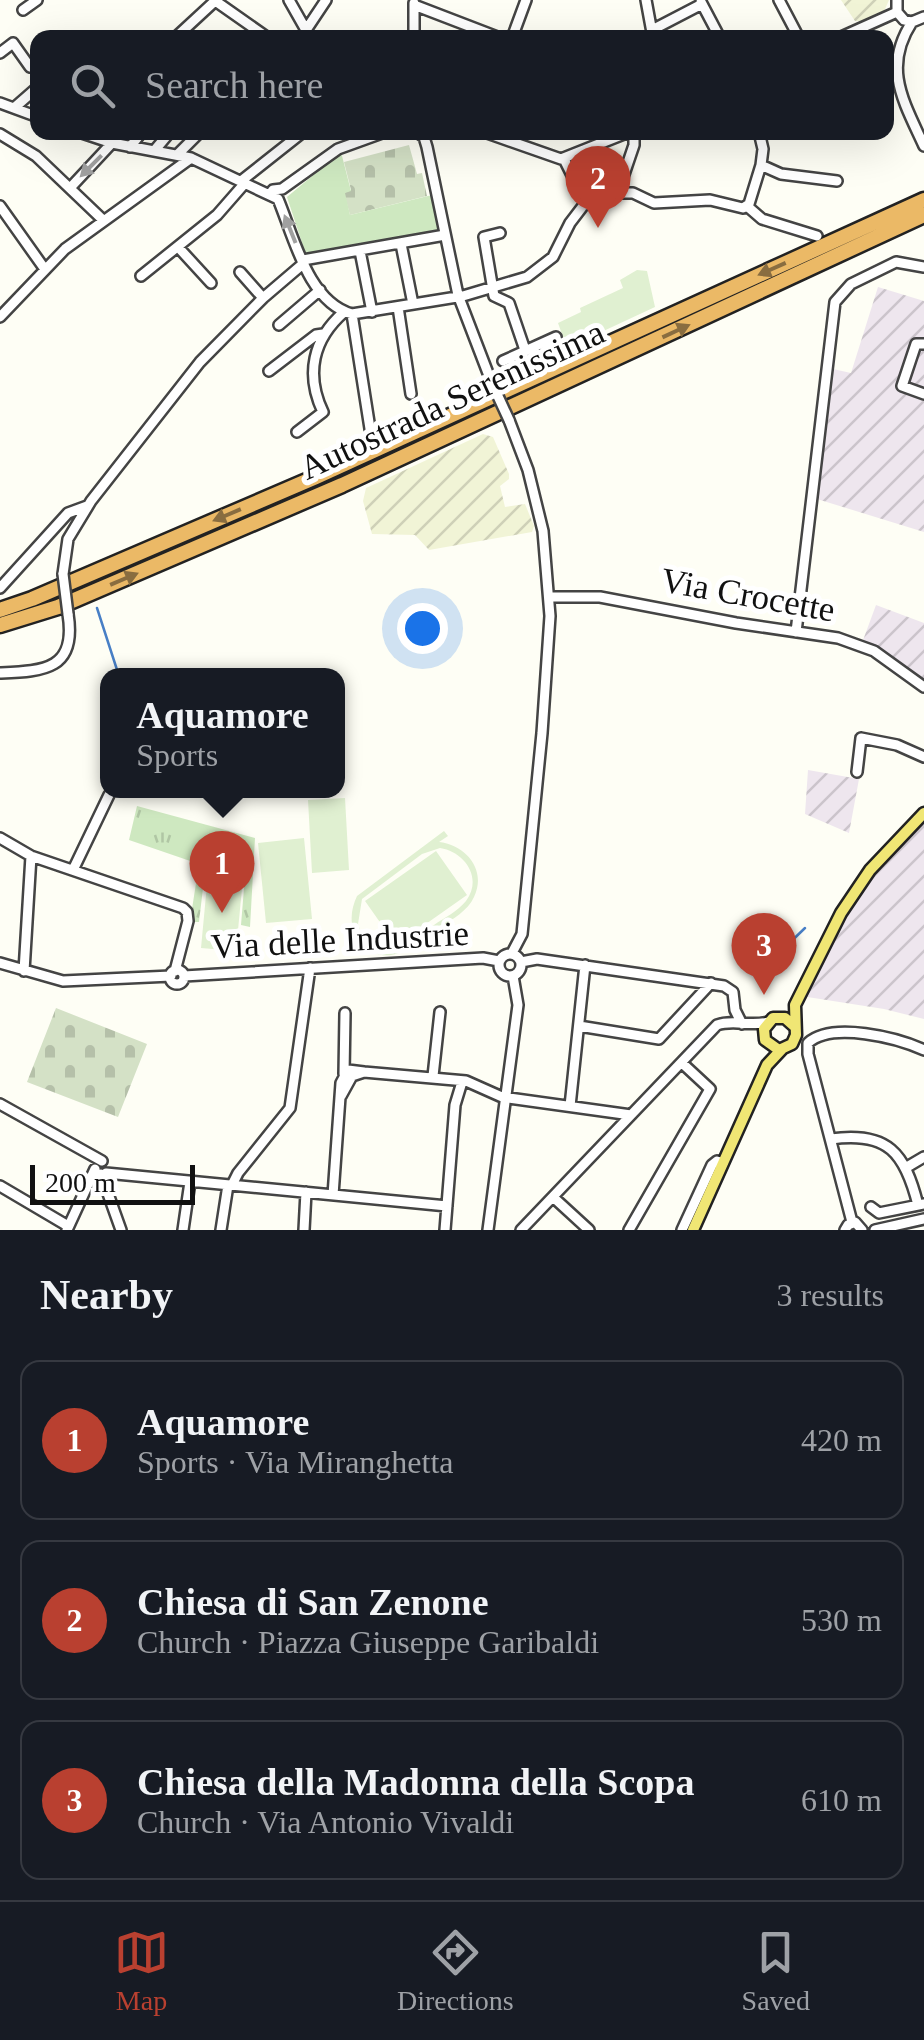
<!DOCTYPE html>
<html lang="en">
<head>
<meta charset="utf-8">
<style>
  body { margin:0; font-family:Georgia,serif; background:#20242c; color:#f1f3f6 }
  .scale { position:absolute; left:30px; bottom:25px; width:165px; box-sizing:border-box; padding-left:10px; border:5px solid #111; border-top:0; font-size:28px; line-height:35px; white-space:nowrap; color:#111; -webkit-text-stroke:8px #fff; paint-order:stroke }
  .you { position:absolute; left:422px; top:628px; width:35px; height:35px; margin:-25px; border:8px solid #fff; border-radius:50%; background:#1a73e8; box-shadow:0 0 0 15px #1a73e833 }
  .badge { display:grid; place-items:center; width:65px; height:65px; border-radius:50%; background:#b94030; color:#fff; font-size:32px; font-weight:700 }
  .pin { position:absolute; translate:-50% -82px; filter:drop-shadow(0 2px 5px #0008) }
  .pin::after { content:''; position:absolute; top:52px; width:35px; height:30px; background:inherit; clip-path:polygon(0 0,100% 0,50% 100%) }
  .popup { position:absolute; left:100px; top:668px; width:245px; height:130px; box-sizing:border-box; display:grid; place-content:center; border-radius:20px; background:#171b24; filter:drop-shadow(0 2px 8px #0005); font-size:32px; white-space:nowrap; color:#9ea1a6 }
  .popup b { font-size:38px; color:#f1f3f6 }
  .popup::after { content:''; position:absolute; left:50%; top:100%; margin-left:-20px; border:20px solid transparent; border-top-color:#171b24 }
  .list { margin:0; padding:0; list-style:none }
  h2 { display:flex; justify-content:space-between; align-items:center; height:130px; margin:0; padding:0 40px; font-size:42px }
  h2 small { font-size:32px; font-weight:400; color:#9ea1a6 }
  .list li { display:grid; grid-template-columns:65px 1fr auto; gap:30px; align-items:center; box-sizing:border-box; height:160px; margin:0 20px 20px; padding:0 20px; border:2px solid #363941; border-radius:20px }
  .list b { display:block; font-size:38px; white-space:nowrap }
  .list p { margin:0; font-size:32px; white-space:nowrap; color:#9ea1a6 }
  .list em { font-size:32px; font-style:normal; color:#9ea1a6 }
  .icon { flex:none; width:55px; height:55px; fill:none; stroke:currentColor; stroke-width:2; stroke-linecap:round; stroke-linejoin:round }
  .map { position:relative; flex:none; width:924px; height:1230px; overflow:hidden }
  .search { position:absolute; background:#171b24; box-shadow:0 10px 40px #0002; left:30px; right:30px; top:30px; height:110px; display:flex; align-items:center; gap:25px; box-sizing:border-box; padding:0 35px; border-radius:20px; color:#9ea1a6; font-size:38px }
  .sheet { height:670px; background:#171b24 }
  nav { display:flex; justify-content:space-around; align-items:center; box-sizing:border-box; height:140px; border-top:2px solid #363941; background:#171b24; font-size:28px; color:#9ea1a6 }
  nav a { display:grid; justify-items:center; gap:5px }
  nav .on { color:#b94030 }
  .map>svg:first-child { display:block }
  .industrial { fill:url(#industrial-furrows) }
  .farmland { fill:url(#farmland-furrows) }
  .grass { fill:url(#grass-tufts) }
  .cemetery { fill:url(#cemetery-stones) }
  .park { fill:#cee8c0 }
  .pitch { fill:#e0f0d1; fill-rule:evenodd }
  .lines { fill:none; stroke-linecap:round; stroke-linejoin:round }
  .stream { stroke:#487fc6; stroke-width:2.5 }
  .minor-casing { stroke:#444; stroke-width:14 }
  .major-casing { stroke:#222; stroke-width:15 }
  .highway-casing { stroke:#222; stroke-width:19 }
  .minor { stroke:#fff; stroke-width:9 }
  .major { stroke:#f0e674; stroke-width:10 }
  .highway { stroke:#ebb966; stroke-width:14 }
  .minor-bridge-casing { stroke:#444; stroke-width:14; stroke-linecap:butt }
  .minor-bridge { stroke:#fff; stroke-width:9 }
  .oneway { fill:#a0a0a0 }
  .oneway2 { fill:#896d40 }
  .labels { text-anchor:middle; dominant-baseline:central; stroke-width:10; stroke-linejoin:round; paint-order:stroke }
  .street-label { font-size:35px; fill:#111; stroke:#fff }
</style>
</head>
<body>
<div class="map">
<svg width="924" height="1230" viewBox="0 0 924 1230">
  <defs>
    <pattern id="industrial-furrows" width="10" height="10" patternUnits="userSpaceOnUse" patternTransform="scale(2.5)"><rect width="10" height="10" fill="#eee6ee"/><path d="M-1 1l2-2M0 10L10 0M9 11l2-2" fill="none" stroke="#cbc4cb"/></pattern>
    <pattern id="farmland-furrows" width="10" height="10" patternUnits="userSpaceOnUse" patternTransform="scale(2.5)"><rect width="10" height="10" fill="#f1f4d6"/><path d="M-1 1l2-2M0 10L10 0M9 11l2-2" fill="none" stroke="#ced0b7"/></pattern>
    <pattern id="grass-tufts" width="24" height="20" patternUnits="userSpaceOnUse" patternTransform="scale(2.5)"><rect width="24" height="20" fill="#cee8c0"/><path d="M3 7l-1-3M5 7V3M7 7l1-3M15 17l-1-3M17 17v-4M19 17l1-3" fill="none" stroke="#b0c6a4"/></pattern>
    <pattern id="cemetery-stones" width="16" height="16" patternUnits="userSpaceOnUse" patternTransform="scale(2.5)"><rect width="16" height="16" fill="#d4e1c6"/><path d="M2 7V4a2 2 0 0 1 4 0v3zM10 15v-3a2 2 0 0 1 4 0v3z" fill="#b5c0a9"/></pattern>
  </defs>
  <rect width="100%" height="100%" fill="#fefef5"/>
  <path class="industrial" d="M878,287l46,14v231l-107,-33 16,-130 18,4z
    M876,605l48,18v62l-62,-42z
    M808,770l51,9 -10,54 -44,-19z
    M924,819v200l-40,-10 -83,-13 27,-53 40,-66z"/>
  <path class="farmland" d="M841,0h48l-6,14 -17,7h-11z
    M483,434l10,3 16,37v5l-9,7 5,21 20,-3 9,22 -2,6 -103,18 -14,-15 -43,-1 -9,-33 3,-13z"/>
  <path class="grass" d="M137,806l118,32 -5,89 -9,-2 4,-49 -40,-5 -6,51h-6l-6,19 12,-77 -70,-24z"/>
  <path class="cemetery" d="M409,145l8,29 5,-1 5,23 -77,19 -6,-22 7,-3 -7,-28z
    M56,1008l91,36 -29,73 -91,-35z"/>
  <path class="park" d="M341,152l10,39 -6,2 5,22 82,-20 9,40 -135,20 -19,-58z"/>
  <path class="pitch" d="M637,270l10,1 8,36 -88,41 -9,-25 23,-11 -1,-4 43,-20 -3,-8z
    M345,798l4,72 -37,3 -4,-73z
    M444,831l4,5 -9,6c27,3 48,28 35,55 -6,14 -22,22 -34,31 -23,17 -56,45 -81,12 -10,-13 -9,-29 -2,-44zM440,848c25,4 43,30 26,53 -8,10 -22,17 -32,24 -26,19 -60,45 -76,-1l4,-25 60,-45z
    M304,838l8,81 -46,4 -8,-80z
    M436,851l31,44 -71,50 -31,-44z
    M208,874l35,4 -7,73 -35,-3z"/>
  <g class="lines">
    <path class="stream" d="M97,608l22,68
      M774,958l31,-30"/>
    <g class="minor-casing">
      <path id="minor" d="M214,0l54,38
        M289,0l17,30 -5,8
        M646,0l7,38
        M779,0l20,38
        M897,0v12l7,8 8,2 12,-5
        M701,2l19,36
        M414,3v35
        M414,5l86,33
        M23,10l14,-10
        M912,22c-30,46 -8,80 12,124
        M306,30l20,-30
        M652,30l50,-26
        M175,38l40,-37
        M512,38l14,-38
        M839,38l58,-26
        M0,53l13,-10 17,24
        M0,103l38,14
        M14,108l24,-21
        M79,132l33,11 79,15 87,41
        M417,132l7,5 3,10 31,148 33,86
        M484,132l77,27 68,-27
        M759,132l4,17 -2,16 20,9 56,7
        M0,134l36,22 67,64
        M130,147l12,-15
        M154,151l16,-19
        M178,154l22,-22
        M564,159l11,22 17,19
        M241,181l62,-49
        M70,188l42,-45
        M618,192l16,-47v-13
        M270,194l3,-4 9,-1 56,-40 47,-17
        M278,199c16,38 30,103 74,115l111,-18 64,-19 26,-20 17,-34 13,-17 25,-13h25l21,10 56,-3 33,8 6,-4 12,-39
        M0,206l44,62
        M747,206l15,13 55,17
        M500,233l-16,4 10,59 15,7 16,47
        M401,244l12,60
        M178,247l33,36
        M360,251l12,61
        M303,260l142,-25
        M240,272l23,26
        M141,276l76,-61 28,-32
        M398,307l13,87
        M352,314l19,121
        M0,317l65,-68 126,-91
        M279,325l41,-35
        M924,344h-8l-14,42 22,8
        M503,361l53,-24
        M269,371l47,-36 7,-1
        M509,420l19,50 15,61 7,85 -8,117 -20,201 -10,19
        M297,432l26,-20c-18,-38 -10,-73 21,-100
        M63,574l5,-35 23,-38 109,-139 63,-64 41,-35
        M0,588l68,-75 19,-7
        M549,597h51l136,26 102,15 36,13 50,36
        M796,632l39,-330 16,-18 45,-22 28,5
        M0,673c44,-2 77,-3 68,-59
        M857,772l4,-34 36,7 27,12
        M0,838l31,18 152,52 4,4 1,9 -13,50
        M73,870l36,-75
        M499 965a11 11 0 1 1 22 0a11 11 0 1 1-22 0Z
        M521,962l16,-3 187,27 9,6 2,18 7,14
        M0,963l63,18 108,-5
        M170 977a7 7 0 1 1 14 0a7 7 0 1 1-14 0Z
        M24,971l7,-115
        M184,976l299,-18 16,3
        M579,1026l80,13 52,-56
        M364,1072l102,9 36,16 129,18
        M344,1074l1,-61
        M433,1076l7,-64
        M0,1104l102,57
        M570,1106l15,-141
        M831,1139c57,-8 74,14 87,66
        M907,1167l17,-10
        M106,1173l341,33
        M101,1174l20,56
        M232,1185l6,-12 52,-65 20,-140
        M0,1186l68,40
        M333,1195l8,-112 7,-13 16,2 -12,4 -11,20
        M553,1197l36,33
        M871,1207l8,6 45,-9
        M852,1222l-44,-168v-11c24,-22 90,-5 116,7
        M67,1230l28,-61
        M183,1230l7,-48
        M221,1230l7,-45
        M304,1230l2,-38
        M445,1230l10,-125 7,-23
        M488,1230l30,-225 -5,-29
        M521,1230l196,-205c16,-6 33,2 51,-3
        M629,1230l81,-141 -28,-26
        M682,1230l30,-65 5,-4 6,2
        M845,1230l3,-5 7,-3 7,8
        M875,1230l49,-11"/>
    </g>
    <g class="major-casing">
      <path id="major" d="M794,1026l-9,-8h-12l-9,11 1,11 14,10 13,-6 4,-9 -1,-30 46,-92 29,-43 54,-57
        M693,1230l74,-165 15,-16"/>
    </g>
    <g class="highway-casing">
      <path id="highway" d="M0,610l32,-11 284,-122 608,-277
        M0,625l58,-18 284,-122 582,-270"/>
    </g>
    <use href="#minor" class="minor"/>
    <use href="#major" class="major"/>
    <use href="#highway" class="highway"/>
    <g class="minor-bridge-casing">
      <path id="minor-bridge" d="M491,381l18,39
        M63,574l5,40"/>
    </g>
    <use href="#minor-bridge" class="minor-bridge"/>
  </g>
  <defs><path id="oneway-solid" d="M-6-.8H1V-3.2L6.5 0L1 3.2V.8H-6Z" transform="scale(2.5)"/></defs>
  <g class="oneway">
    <use href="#oneway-solid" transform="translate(91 166) rotate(135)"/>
    <use href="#oneway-solid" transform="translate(290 229) rotate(-112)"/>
  </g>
  <g class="oneway2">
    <use href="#oneway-solid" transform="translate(772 269) rotate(156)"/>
    <use href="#oneway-solid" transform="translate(676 331) rotate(-25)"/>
    <use href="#oneway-solid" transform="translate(227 515) rotate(157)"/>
    <use href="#oneway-solid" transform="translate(124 579) rotate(-23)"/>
  </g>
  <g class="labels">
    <g class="street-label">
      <text transform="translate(452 400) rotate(-25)">Autostrada Serenissima</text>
      <text transform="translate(748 595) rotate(10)">Via Crocette</text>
      <text transform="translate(340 940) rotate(-3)">Via delle Industrie</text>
    </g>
  </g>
</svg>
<div class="scale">200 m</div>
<div class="you"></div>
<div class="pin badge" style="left:222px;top:913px">1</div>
<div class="popup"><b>Aquamore</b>Sports</div>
<div class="pin badge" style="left:598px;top:228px">2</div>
<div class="pin badge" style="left:764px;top:995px">3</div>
<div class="search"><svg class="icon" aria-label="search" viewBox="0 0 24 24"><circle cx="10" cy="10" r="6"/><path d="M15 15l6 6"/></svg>Search here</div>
</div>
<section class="sheet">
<h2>Nearby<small>3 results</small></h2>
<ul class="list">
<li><span class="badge">1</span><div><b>Aquamore</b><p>Sports · Via Miranghetta</p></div><em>420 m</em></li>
<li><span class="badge">2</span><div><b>Chiesa di San Zenone</b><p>Church · Piazza Giuseppe Garibaldi</p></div><em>530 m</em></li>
<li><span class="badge">3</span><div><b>Chiesa della Madonna della Scopa</b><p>Church · Via Antonio Vivaldi</p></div><em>610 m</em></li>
</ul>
</section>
<nav>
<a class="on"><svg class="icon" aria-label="map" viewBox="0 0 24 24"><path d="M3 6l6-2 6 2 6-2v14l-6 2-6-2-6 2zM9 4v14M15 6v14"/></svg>Map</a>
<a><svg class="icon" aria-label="directions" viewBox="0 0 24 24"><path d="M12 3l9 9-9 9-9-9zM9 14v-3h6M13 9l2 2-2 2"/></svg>Directions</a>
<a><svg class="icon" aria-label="saved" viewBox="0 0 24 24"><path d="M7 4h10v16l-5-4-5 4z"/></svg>Saved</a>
</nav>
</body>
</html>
